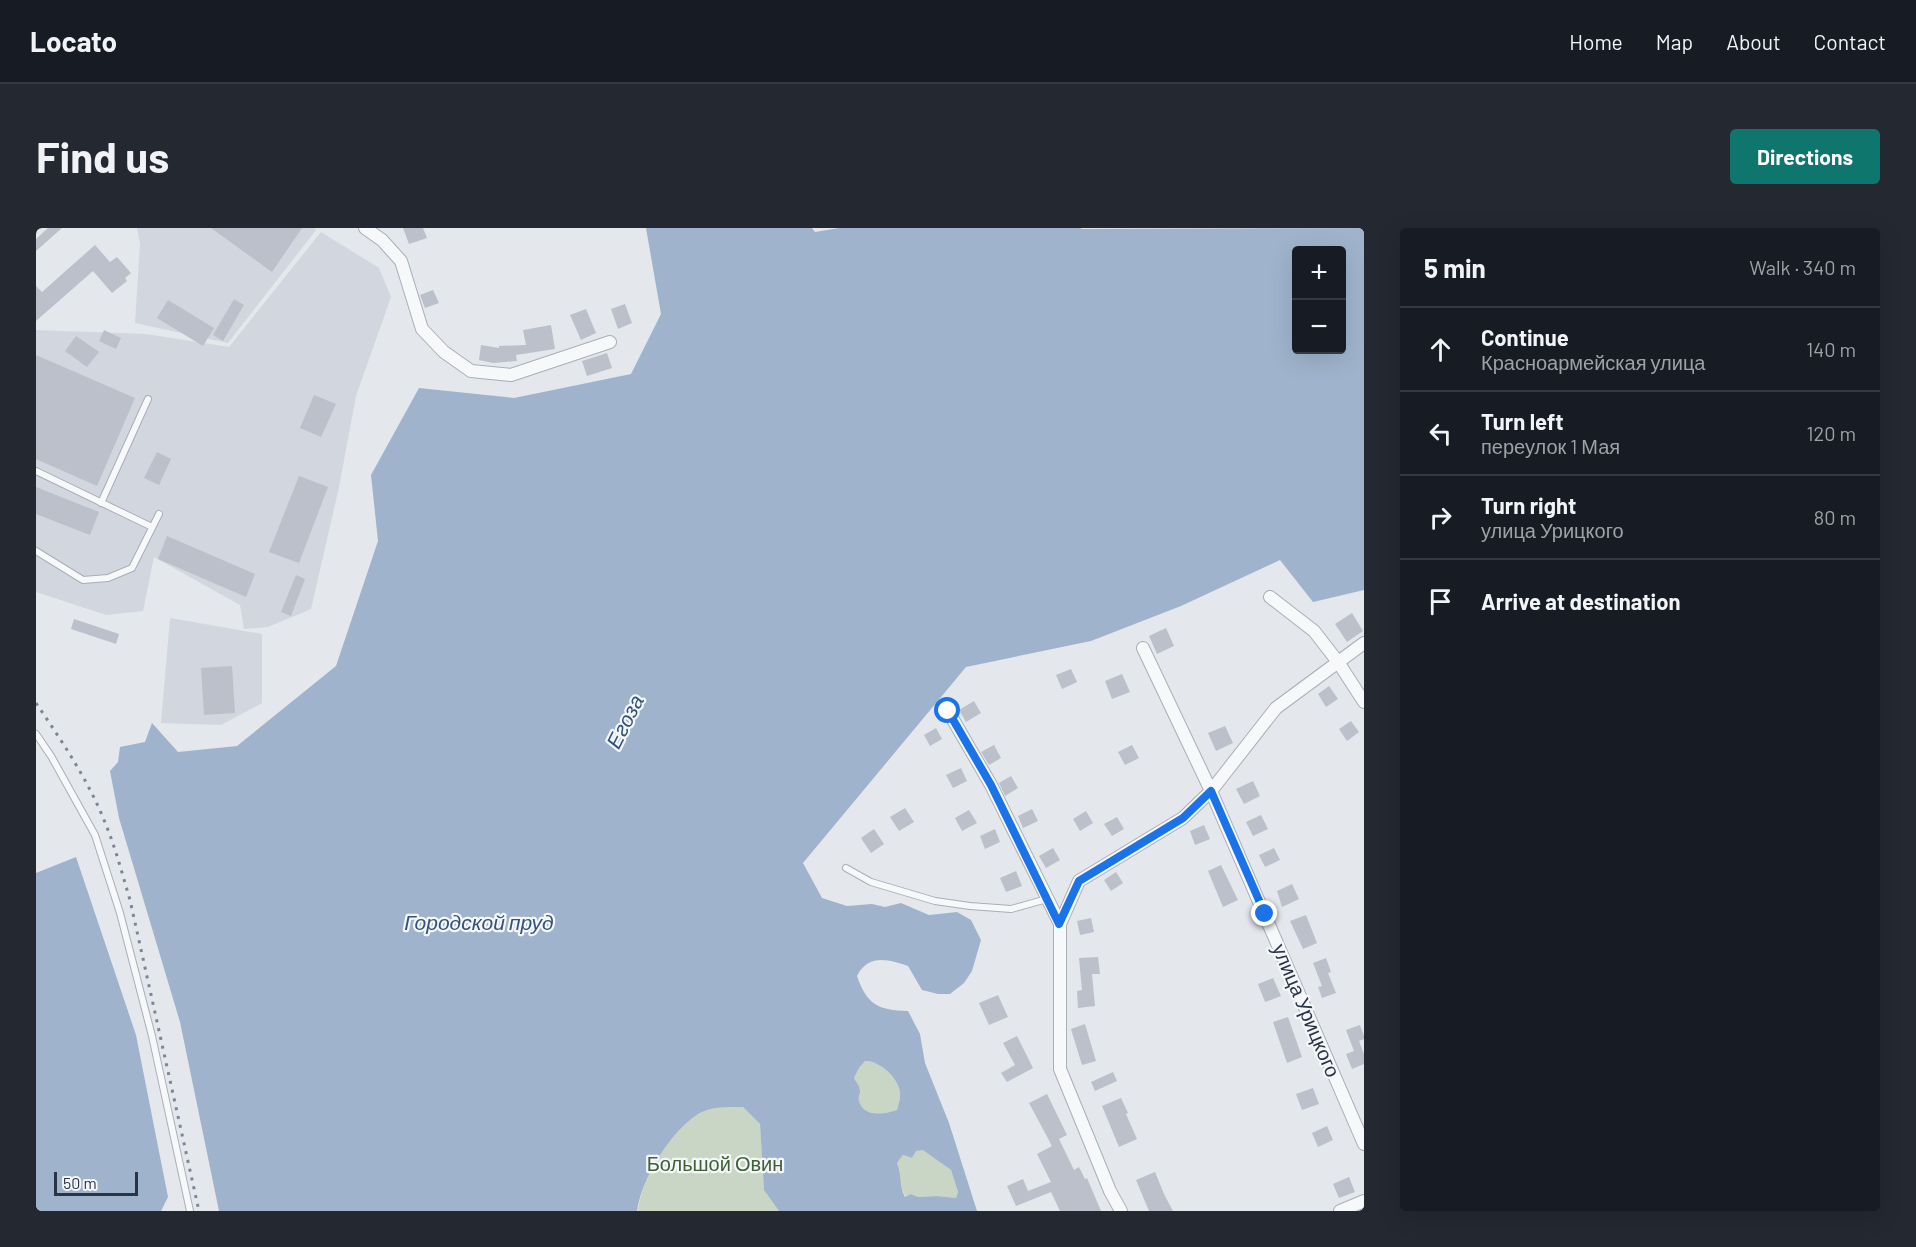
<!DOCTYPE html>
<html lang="en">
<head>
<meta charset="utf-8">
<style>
  body { margin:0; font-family:Barlow,sans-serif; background:#242831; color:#f1f3f6 }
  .controls { position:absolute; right:18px; top:18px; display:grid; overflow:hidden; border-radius:6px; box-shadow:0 6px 24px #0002 }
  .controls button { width:54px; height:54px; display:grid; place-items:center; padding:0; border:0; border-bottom:2px solid #363941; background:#171b24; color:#f1f3f6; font:30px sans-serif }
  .scale { position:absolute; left:18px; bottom:15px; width:84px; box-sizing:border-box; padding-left:6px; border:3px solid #2b3445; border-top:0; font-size:16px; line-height:21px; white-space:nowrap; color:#2b3445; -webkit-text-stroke:4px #f4f6f9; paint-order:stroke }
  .stop { position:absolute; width:18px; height:18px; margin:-14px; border:4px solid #1a73e8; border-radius:50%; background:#fff }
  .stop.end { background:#1a73e8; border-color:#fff; box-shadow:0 2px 6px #0008 }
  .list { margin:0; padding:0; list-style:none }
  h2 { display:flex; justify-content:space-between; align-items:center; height:78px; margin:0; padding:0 24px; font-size:26px }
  h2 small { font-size:20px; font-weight:400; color:#9ea1a6 }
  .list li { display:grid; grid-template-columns:39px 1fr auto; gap:18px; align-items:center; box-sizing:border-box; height:84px; padding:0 24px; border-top:2px solid #363941 }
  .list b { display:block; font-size:22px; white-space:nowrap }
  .list p { margin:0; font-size:20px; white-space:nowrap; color:#9ea1a6 }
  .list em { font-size:20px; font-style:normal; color:#9ea1a6 }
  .icon { flex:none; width:33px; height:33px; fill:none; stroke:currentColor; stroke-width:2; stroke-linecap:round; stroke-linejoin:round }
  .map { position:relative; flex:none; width:1328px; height:983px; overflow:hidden; border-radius:6px }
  header { display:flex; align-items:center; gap:36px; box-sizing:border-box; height:84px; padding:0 30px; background:#171b24; border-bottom:2px solid #363941 }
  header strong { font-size:28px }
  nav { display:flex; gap:33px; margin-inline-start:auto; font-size:21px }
  .intro { display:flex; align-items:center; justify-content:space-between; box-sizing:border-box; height:144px; padding:0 36px }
  h1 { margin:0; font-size:42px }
  .button { padding:15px 27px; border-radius:6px; background:#0f766e; color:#fff; font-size:21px; font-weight:700 }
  main { display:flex; gap:36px; padding:0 36px }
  aside { flex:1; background:#171b24; border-radius:6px; box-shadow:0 6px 24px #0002 }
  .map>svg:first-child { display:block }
  .built { fill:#d2d6de }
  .green { fill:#c9d6c5 }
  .water { fill:#9fb4cc; fill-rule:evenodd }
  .building { fill:#bbc0ca }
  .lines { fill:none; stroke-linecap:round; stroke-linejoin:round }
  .service-casing { stroke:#a9aeb7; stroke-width:8 }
  .minor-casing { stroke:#a9aeb7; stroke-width:14 }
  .service { stroke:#f7f8fa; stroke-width:6 }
  .minor { stroke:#f7f8fa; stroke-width:12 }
  .rail { stroke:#7d8696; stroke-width:3; stroke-dasharray:3 6; stroke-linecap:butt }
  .route { stroke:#1a73e8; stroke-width:8 }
  .labels { text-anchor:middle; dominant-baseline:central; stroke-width:4.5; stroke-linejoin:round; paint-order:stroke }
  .street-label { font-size:20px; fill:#2b3445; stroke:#f4f6f9 }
  .park-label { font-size:20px; fill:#3f6138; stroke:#f4f6f9 }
  .water-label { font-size:21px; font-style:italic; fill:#34527a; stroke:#f4f6f9 }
</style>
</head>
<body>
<header>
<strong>Locato</strong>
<nav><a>Home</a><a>Map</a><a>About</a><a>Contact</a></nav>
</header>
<div class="intro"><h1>Find us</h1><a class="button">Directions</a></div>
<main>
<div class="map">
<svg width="1328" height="983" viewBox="0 0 1328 983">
  <rect width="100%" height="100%" fill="#e4e7ec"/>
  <path class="built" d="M101,0h178l1,2 -88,113 -93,-20 5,-79z
    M285,4l58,36 12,29 -35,99 -17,91 -28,122 -43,18 -24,2 -4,-24 -86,-48 -11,54 -37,4 -70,-23v-262l110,4 83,13z
    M134,390l92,16v69l-41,22 -60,-2z"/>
  <path class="green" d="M829,833c15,-1 37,20 35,35 0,4 -2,10 -3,14 -13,4 -33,8 -38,-9 -2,-9 2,-1 1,-10 -1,-4 -4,-10 -6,-13l5,-10z
    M683,879h24l17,17 4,65 15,22h-141c3,-31 33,-85 62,-98 6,-3 13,-4 19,-6z
    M887,921l28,21 7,22 -2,6 -19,-2 -19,1 -7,-3 -5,3c-7,-11 -4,-23 -9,-34l6,-8 9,3 4,-7z"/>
  <path class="water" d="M610,0h166l3,4 24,-4h241l2,1 282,-1v362l-51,12 -33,-42 -99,46 -90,35 -125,26 -163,196 19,35 25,8 25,-2 13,3 16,-4 28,12 28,-3 14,8 10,20 -9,31 -8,12 -14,11h-12l-16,-4 -14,-24c-20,-7 -40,-12 -51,10 10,29 21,34 51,35l12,23 5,29 24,60 28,88h-198l-15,-21 -4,-66 -17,-17c-15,0 -31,-1 -45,7 -28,18 -56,64 -61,97h-418l-39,-189 -61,-204 -9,-47 8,-9 2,-15 25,-5 7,-19 26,29 59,-6 99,-80 42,-125 -7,-66 48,-87 95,10 117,-24 30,-60zM1306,22v100h-46v-100zM829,833c15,-1 37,20 35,35 0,4 -2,10 -3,14 -13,4 -33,8 -38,-9 -1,-6 1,-4 1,-10 0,-5 -4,-9 -6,-13l5,-10zM887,922l28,20 7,22 -2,6 -19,-2 -19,1 -7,-3 -6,3c-6,-11 -3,-23 -8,-34l6,-8 9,3 4,-7z
    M40,629l60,178 32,162 -7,14h-125v-338z"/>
  <path class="building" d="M12,0h14l-26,23v-12z
    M175,0h91l-30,44z
    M367,0h20l4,10 -18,6z
    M59,17l15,17 7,-5 14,16 -6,5 2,3 -15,12 -19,-22 -57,50v-35l6,6z
    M397,62l6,13 -14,5 -5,-13z
    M198,71l10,6 -21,36 -10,-6z
    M132,72l46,28 -11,18 -46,-28z
    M589,76l7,19 -14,6 -7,-20z
    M550,81l10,24 -15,7 -11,-25z
    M515,97l4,24 -39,6 1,6 -24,2 -14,-3 2,-15 18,3v-2l27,-1 -3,-15z
    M68,102l17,8 -5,11 -17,-8z
    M40,108l23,16 -12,15 -22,-16z
    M571,125l5,15 -25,8 -5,-15z
    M0,127l99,43 -38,88 -61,-27z
    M278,167l22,9 -15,33 -21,-9z
    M121,224l14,7 -12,26 -15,-7z
    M263,248l29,11 -29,76 -30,-11z
    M0,259l63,25 -9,23 -54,-21z
    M131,308l88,38 -9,23 -88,-38z
    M260,347l9,4 -14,37 -10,-4z
    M1316,385l11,18 -16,11 -12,-18z
    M38,391l45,15 -3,10 -45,-15z
    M1130,400l8,18 -17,8 -8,-18z
    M196,438l3,47 -31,2 -3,-47z
    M1035,441l6,13 -15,7 -6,-14z
    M1086,446l8,18 -18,7 -7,-18z
    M1293,458l9,13 -12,8 -8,-13z
    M938,473l7,12 -15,9 -7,-12z
    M1315,493l8,11 -12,9 -8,-12z
    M1189,498l8,17 -17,8 -8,-18z
    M900,500l6,11 -12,7 -6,-11z
    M958,517l7,13 -12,7 -8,-13z
    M1096,517l7,13 -14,7 -7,-13z
    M925,540l6,13 -14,7 -7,-13z
    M975,548l7,12 -13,8 -6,-13z
    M1217,553l7,15 -16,8 -8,-15z
    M869,580l9,14 -15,9 -9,-14z
    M996,581l6,12 -15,7 -5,-12z
    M933,582l8,13 -15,8 -7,-13z
    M1050,583l7,12 -13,8 -7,-12z
    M1225,587l7,14 -15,7 -7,-14z
    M1081,589l7,12 -12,7 -8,-12z
    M1168,597l6,14 -15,6 -5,-14z
    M838,601l10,15 -13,9 -10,-15z
    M959,601l5,13 -15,7 -5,-13z
    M1017,620l7,12 -14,8 -7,-12z
    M1238,620l6,12 -15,7 -6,-12z
    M1185,637l17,35 -15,7 -15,-36z
    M980,643l6,15 -16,6 -6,-14z
    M1080,644l7,11 -12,8 -7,-11z
    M1256,656l7,15 -17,8 -5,-16z
    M1270,687l11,28 -14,6 -13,-28z
    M1055,690l3,14 -14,3 -3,-14z
    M1062,729l2,17h-8l3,32 -17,2 -1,-17 5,-1 -3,-32z
    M1290,730l5,14 -3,1 8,20 -14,5 -4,-11 4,-1 -9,-23z
    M1237,750l8,18 -16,6 -7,-18z
    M962,767l10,22 -19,8 -10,-22z
    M1252,789l14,40 -15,6 -14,-41z
    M1049,796l11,37 -14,4 -11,-36z
    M1324,797l4,11v3l-5,2 5,13v10l-12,5 -6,-15 8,-3 -8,-21z
    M981,808l16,32 -26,14 -6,-9 14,-8 -12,-22z
    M1077,844l4,9 -22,10 -4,-9z
    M1277,860l6,16 -17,6 -6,-16z
    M1011,866l20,41 -8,4 15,31 5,-3 6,12 2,-1 14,33h-41l-9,-19 -35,14 -9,-20 16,-7 5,12 23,-9 -14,-28 15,-8 -23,-43z
    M1085,870l7,15 -2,1 11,25 -18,8 -17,-41z
    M1291,898l6,14 -15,7 -6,-14z
    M1119,944l9,22 9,17h-24l-3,-7 -10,-24z
    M1313,949l6,15 -16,6 -6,-14z"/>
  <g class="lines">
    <g class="service-casing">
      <path id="service" d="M0,243l116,56
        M65,275l47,-104
        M0,323l47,29 25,-2 24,-10 27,-54
        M0,506l15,22 44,79 25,78 32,123 38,175
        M810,640l25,14 64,19 35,5 41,3 36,-10"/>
    </g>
    <g class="minor-casing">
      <path id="minor" d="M329,0l17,12 19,21 21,68 22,23 27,19 40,4 99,-33
        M1234,369l44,34 24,31 26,40
        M1107,420l68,143 153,353
        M912,483l43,74 69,139v145l50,122 11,20
        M1024,696l19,-43 104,-63 28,-27 65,-83 88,-65
        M1304,983l24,-10"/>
    </g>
    <use href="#service" class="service"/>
    <use href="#minor" class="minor"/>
    <path class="rail" d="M0,475c25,37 51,75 68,117 11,26 18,53 26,80l69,311"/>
  </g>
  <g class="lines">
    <path class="route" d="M912,483l43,74 68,139 20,-43 104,-63 28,-27 54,123"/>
  </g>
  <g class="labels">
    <g class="street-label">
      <text transform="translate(1271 782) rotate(67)">улица Урицкого</text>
    </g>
    <g class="park-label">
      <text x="679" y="935">Большой Овин</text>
    </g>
    <g class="water-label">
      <text transform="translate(588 493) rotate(-63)">Егоза</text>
      <text x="443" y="693">Городской пруд</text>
    </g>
  </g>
</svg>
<div class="controls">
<button>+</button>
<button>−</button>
</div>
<div class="scale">50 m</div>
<div class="stop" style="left:912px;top:483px"></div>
<div class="stop end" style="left:1229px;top:686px"></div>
</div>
<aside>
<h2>5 min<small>Walk · 340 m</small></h2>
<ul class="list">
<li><svg class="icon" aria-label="ahead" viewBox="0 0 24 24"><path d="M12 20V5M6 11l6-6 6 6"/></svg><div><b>Continue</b><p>Красноармейская улица</p></div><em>140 m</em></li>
<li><svg class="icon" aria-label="left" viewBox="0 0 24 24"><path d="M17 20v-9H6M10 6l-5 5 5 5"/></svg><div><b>Turn left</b><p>переулок 1 Мая</p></div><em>120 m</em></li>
<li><svg class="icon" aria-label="right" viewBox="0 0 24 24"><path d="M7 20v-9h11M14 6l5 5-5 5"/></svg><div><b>Turn right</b><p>улица Урицкого</p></div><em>80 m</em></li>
<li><svg class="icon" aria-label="arrive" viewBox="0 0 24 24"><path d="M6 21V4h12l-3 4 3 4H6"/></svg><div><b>Arrive at destination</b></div></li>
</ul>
</aside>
</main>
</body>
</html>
